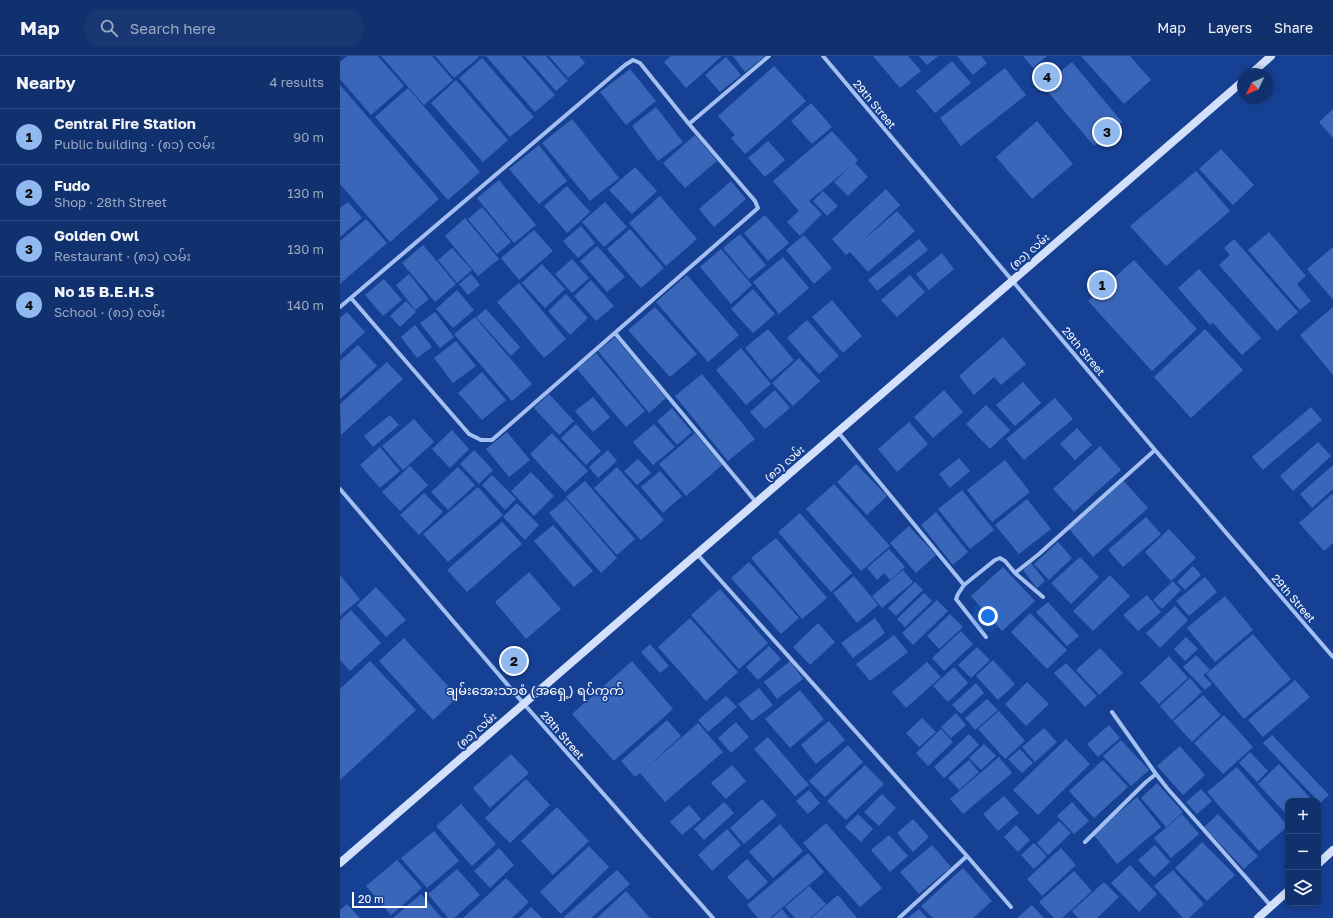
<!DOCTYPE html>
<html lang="en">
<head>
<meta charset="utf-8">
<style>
  body { margin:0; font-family:"Golos Text","Noto Sans Myanmar",sans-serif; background:#193873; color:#f1f3f6 }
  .controls { position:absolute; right:12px; bottom:12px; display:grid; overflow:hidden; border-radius:8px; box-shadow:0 2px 6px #0003 }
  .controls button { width:36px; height:36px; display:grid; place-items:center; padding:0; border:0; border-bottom:1px solid #304b81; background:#10306e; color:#f1f3f6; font:20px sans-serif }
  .compass { position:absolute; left:897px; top:12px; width:36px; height:36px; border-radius:50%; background:#10306e; box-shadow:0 2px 6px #0003; rotate:226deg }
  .scale { position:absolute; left:12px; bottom:10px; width:75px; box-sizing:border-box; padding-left:4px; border:2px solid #fff; border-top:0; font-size:11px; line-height:14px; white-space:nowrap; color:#fff; -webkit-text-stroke:3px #164093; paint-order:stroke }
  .you { position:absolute; left:648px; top:560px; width:14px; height:14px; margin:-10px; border:3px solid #fff; border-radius:50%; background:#1a73e8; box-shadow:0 0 0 6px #1a73e833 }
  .badge { display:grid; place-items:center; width:26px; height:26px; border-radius:50%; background:#90b9f0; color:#111; font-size:13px; font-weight:700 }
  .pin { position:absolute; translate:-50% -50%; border:2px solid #fff; box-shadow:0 1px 4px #0006 }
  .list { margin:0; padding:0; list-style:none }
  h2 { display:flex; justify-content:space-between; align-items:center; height:52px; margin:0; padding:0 16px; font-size:17px }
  h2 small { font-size:13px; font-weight:400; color:#9ca9c2 }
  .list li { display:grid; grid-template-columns:26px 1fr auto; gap:12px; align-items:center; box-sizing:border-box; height:56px; padding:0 16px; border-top:1px solid #304b81 }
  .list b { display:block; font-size:15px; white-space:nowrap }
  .list p { margin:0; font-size:13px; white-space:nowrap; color:#9ca9c2 }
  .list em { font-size:13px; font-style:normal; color:#9ca9c2 }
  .icon { flex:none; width:22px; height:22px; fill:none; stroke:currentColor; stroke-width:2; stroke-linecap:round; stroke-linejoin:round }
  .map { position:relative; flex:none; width:993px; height:862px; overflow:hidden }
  header { display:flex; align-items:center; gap:24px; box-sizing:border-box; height:56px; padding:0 20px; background:#10306e; border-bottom:1px solid #304b81 }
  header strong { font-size:19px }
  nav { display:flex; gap:22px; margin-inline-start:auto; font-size:14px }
  .search { width:280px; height:36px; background:#193873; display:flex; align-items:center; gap:10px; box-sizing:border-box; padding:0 14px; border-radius:16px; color:#9ca9c2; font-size:15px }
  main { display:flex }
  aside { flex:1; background:#10306e }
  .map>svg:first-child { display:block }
  .building { fill:#3a66b9 }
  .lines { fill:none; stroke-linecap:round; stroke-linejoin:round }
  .street { stroke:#a4bff1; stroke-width:4 }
  .secondary { stroke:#d3e0fb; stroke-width:8 }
  .labels { text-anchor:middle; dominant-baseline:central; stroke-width:3.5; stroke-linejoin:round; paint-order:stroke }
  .street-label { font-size:11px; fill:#fff; stroke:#164093 }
  .quarter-label { font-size:13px; fill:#fff; stroke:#164093 }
</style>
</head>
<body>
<header>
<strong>Map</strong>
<div class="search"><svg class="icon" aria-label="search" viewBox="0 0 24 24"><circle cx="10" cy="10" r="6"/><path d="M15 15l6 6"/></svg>Search here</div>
<nav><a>Map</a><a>Layers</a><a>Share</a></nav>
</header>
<main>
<aside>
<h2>Nearby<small>4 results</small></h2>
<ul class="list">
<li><span class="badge">1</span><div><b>Central Fire Station</b><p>Public building · (၈၁) လမ်း</p></div><em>90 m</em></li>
<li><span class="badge">2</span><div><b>Fudo</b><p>Shop · 28th Street</p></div><em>130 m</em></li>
<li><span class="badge">3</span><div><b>Golden Owl</b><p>Restaurant · (၈၁) လမ်း</p></div><em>130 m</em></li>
<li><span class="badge">4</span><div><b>No 15 B.E.H.S</b><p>School · (၈၁) လမ်း</p></div><em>140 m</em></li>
</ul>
</aside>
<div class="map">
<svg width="993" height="862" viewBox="0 0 993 862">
  <rect width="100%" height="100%" fill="#164093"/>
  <path class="building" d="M7,0h31l26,30 -33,29 -31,-36v-17z
    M41,0h51l21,24 -29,25z
    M95,0h43l1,1 -25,21z
    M146,0h35l34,39 -20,17z
    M185,0h21l22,25 -12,10z
    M209,0h30l6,7 -17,15z
    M331,0h51l-36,32 -22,-26z
    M393,0h30l1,1 -19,15z
    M533,0h35l13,15 -21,17z
    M579,0h19l-11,9z
    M617,0h24l6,7 -14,12z
    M683,0h24l-14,12z
    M741,0h49l21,24 -27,24z
    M386,1l15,18 -21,17 -15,-17z
    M142,2l52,59 -24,20 -51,-59z
    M612,5l19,22 -36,30 -19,-22z
    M732,6l50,60 -28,24 -51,-60z
    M434,10l32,35 -61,53 -14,-16 4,-3 -17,-19z
    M665,12l21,27 -65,51 -21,-28z
    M290,13l26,32 -30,24 -26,-33z
    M116,24l52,60 -25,22 -52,-59z
    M0,29l99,114 -49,43 -50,-58z
    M68,32l72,84 -32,28 -73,-83z
    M471,47l21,24 -20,17 -21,-23z
    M316,51l27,35 -25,19 -26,-35z
    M993,53v29l-14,-16z
    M232,63l47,59 -29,23 -48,-58z
    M697,65l36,43 -41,35 -36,-42z
    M492,75l26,29 -3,3 13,14 -20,19 -14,-14 18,-17 -43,36 13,13 -22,22 -13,-14 12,-11 -26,-30z
    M355,79l22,26 -32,27 -22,-25z
    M428,85l17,19 -20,17 -17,-19z
    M199,89l28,36 -28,23 -30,-35z
    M881,93l33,36 -21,20 -34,-36z
    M295,111l22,24 -25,23 -23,-24z
    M856,115l34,40 -64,55 -36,-40z
    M159,124l37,45 -22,18 -37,-45z
    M391,125l15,18 -32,28 -15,-18z
    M227,130l23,26 -23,21 -23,-27z
    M546,133l14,16 -39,37 36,-31 18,20 -47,41 -18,-20 -4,3 -14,-16z
    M483,135l15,15 -11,10 -14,-15z
    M320,140l37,43 -31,27 -37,-43z
    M8,146l14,16 -22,19v-29z
    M265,146l22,25 -23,20 -22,-25z
    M142,151l29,35 -14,12 -29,-35z
    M425,159l24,28 -21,18 -24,-28z
    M125,162l34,41 -21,17 -33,-40z
    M26,163l21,24 -47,41v-43z
    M241,170l14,17 -17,15 -15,-17z
    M290,173l34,39 -23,20 -34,-39z
    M194,174l19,21 -34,29 -18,-22z
    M929,176l37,44 -9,8 14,17 -11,9 -52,-60z
    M400,178l26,31 -17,14 -26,-31z
    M464,179l28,33 -18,16 -28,-34z
    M579,183l9,11 -51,41 -9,-11z
    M894,183l64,73 -21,19 -58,-66 11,-10 -6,-7z
    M83,189l33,39 -21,18 -33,-39z
    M257,190l28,31 -18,15 -27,-31z
    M993,191v53l-26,-31z
    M112,192l20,22 -15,13 -19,-23z
    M381,193l31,36 -21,19 -31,-37z
    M602,197l12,16 -25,21 -13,-16z
    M443,201l26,31 -30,26 -26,-32z
    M232,203l17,19 -17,15 -17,-19z
    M794,204l63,69 -45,42 -64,-70z
    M202,208l23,25 -20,19 -23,-25z
    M859,213l62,69 -19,17 -29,-32 -3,2 -32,-37z
    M69,218l20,25 -14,11 -19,-25z
    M131,218l9,11 -12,10 -9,-11z
    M347,219l52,60 -31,27 -52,-60z
    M570,219l15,17 -28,25 -16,-17z
    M44,223l18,21 -19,16 -18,-21z
    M251,224l23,26 -18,15 -22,-25z
    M179,227l47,56 -22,19 -47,-56z
    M413,233l22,25 -22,19 -22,-24z
    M117,234l17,20 -21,18 -17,-19z
    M226,238l22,24 -18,17 -22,-24z
    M492,244l30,36 -19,17 -31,-36z
    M66,245l10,11 -16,15 -10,-11z
    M315,251l42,47 -27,23 -42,-47z
    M993,251v68l-33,-40z
    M146,253l34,38 -9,9 -35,-39z
    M7,256l18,20 -25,23v-37z
    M95,256l19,25 -14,11 -20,-25z
    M135,261l57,67 -20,17 -58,-67z
    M467,264l32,36 -20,18 -32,-36z
    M75,269l17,22 -15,11 -16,-21z
    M428,273l26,31 -23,20 -26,-32z
    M865,273l38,41 -52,48 -37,-41z
    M275,281l51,61 -17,15 -51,-62z
    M663,281l23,27 -25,21 -7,-8 -20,18 -15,-19z
    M116,285l20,25 -23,17 -19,-25z
    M18,289l19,21 -37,33v-38z
    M401,292l30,36 -25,21 -30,-35z
    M256,297l49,58 -19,16 -49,-58z
    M459,302l21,23 -27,25 -21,-23z
    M47,306l16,17 -62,56 -1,-31z
    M142,316l24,28 -24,20 -24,-27z
    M362,318l53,65 -27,22 -53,-65z
    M683,326l18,21 -26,23 -19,-21z
    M435,334l15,18 -25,21 -15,-17z
    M604,334l19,22 -30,26 -19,-21z
    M209,338l25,27 -15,14 -25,-27z
    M253,341l17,20 -17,15 -18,-21z
    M715,342l18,21 -49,41 -18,-21z
    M646,349l24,25 -20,19 -24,-25z
    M971,351l11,13 -59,50 -11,-13z
    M332,352l20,24 -15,13 -20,-24z
    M50,359l9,10 -26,22 -9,-11z
    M74,363l20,23 -31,28 -21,-24z
    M569,366l19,22 -31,28 -19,-23z
    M236,368l25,27 -15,14 -25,-27z
    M314,368l21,23 -22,18 -20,-23z
    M737,372l15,17 -17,15 -15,-16z
    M112,374l17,19 -19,19 -18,-19z
    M167,376l23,28 -21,17 -23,-28z
    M212,377l36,38 -23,21 -35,-38z
    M355,377l27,32 -36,31 -27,-32z
    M978,386l13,14 -38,35 -13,-15z
    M760,390l21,24 -47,42 -21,-23z
    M40,391l20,24 -20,17 -20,-23z
    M134,394l19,20 -14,14 -19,-20z
    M268,394l9,11 -19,17 -9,-11z
    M619,402l11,13 -20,17 -11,-14z
    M298,403l13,14 -14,12 -13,-14z
    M665,404l25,32 -38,30 -25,-32z
    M516,408l31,32 -20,19 -30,-33z
    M993,409v24l-21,19 -12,-14z
    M70,410l18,19 -28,26 -18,-19z
    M118,411l17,18 -27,25 -17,-18z
    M277,411l47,53 -23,20 -47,-52z
    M320,415l22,25 -19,17 -22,-26z
    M191,416l23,24 -20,20 -23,-25z
    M152,419l24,24 -11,11 -23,-25z
    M245,425l50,58 -18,16 -51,-58z
    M784,425l24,27 -55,49 -24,-28z
    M494,428l56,62 -29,25 -55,-62z
    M138,431l25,28 -55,47 -25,-28z
    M622,434l32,40 -24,19 -32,-40z
    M84,437l19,19 -24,23 -19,-20z
    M993,437v50l-9,8 -25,-28z
    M226,443l51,59 -16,15 -52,-60z
    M687,443l24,30 -32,25 -24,-29z
    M177,447l22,22 -14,15 -22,-23z
    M596,456l32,40 -15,13 -32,-40z
    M460,457l52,60 -21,19 -53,-60z
    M806,461l15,17 -38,33 -15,-17z
    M162,466l20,22 -55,48 -20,-22z
    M213,469l40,46 -19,16 -40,-46z
    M569,470l27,29 -20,18 -26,-30z
    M829,473l27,29 -25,23 -26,-29z
    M436,482l51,60 -25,21 -51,-61z
    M718,486l14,16 -23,22 -15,-16z
    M549,493l16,18 -15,13 -6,-7 -7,7 -10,-12z
    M740,501l19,20 -28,27 -20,-21z
    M409,506l50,56 -18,16 -50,-56z
    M691,507l14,18 -8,7 -14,-18z
    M853,510l8,9 -16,15 -8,-8z
    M663,511l32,34 -33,30 -31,-35z
    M563,514l10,12 -31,26 -10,-12z
    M189,516l32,37 -35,30 -31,-37z
    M0,519l20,24 -20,17z
    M770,519l20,21 -37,35 -20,-20z
    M514,520l24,29 -21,18 -24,-30z
    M865,521l12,15 -28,24 -13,-15z
    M833,525l8,9 -19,19 -9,-9z
    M575,526l8,8 -27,26 -8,-8z
    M36,531l30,33 -20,17 -29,-32z
    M380,533l48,54 -29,26 -48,-54z
    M584,537l8,8 -27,26 -8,-8z
    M807,539l14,17 -23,19 -15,-16z
    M885,540l28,34 -38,32 -28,-34z
    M597,544l11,11 -35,34 -11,-12z
    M708,546l31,34 -12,10 -31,-34z
    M835,550l13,14 -28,28 -14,-15z
    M11,554l30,33 -31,28 -10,-11v-40z
    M690,557l37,37 -20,19 -36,-37z
    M610,558l13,13 -24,22 -12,-13z
    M350,562l48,54 -32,29 -48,-54z
    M535,562l10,15 -32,25 -12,-15z
    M478,567l17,19 -25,23 -17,-18z
    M621,575l12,13 -29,27 -12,-13z
    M913,578l38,45 -47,40 -38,-45z
    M554,579l14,17 -38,29 -14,-17z
    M846,581l12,12 -13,12 -11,-12z
    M64,582l54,59 -25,23 -54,-59z
    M310,588l19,22 -9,7 -19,-21z
    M429,590l12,13 -23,21 -12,-13z
    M637,591l13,13 -19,18 -13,-13z
    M760,592l23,25 -24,22 -23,-25z
    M856,599l14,15 -7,5 9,9 -7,6 -22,-23z
    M829,600l19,22 -29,26 -19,-21z
    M653,604l22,24 -17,16 -22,-24z
    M30,605l46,49 -76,70v-91z
    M292,605l41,48 -59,52 -42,-47z
    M450,605l13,18 -26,20 -13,-17z
    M587,606l14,15 -35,31 -14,-16z
    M726,607l31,33 -12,11 -31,-34z
    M614,611l14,16 -20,19 -15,-16z
    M850,622l12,14 -30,28 -12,-14z
    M955,624l15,17 -47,40 -15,-17z
    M687,626l22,22 -23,22 -21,-22z
    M636,627l8,10 -23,21 -9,-9z
    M419,632l14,17 -21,16 -14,-17z
    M460,634l24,29 -34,29 -25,-29z
    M863,639l18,20 -29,27 -19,-21z
    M386,640l11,11 -29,25 -10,-12z
    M647,643l11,11 -23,20 -10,-12z
    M659,655l26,30 -20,18 -27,-30z
    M616,657l10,12 -15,13 -10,-11z
    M884,659l29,32 -30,27 -29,-31z
    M582,662l14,14 -17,15 -13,-14z
    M327,664l14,16 -38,35 55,-48 25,29 -58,50 -25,-29 -5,4 -14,-16z
    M489,665l16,19 -29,24 -15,-19z
    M396,666l13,15 -18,16 -13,-15z
    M769,669l11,13 -22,19 -11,-13z
    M704,672l13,14 -22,20 -13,-15z
    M601,673l12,13 -25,24 -12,-13z
    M629,678l10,11 -35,33 -10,-11z
    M932,679l57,60 -9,8 -57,-60z
    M428,681l41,48 -14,11 -41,-47z
    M726,683l24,25 -52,51 -25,-25z
    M781,684l28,30 -18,16 -28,-30z
    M644,688l12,12 -15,14 -12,-12z
    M508,689l15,17 -38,35 -16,-16z
    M840,690l25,29 -22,20 -26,-29z
    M680,693l13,14 -11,10 -14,-14z
    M910,696l18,19 -11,11 -18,-19z
    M171,698l18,19 -39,35 -17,-20z
    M659,701l13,16 -49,41 -13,-15z
    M629,704l10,12 -20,18 -11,-12z
    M763,704l25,27 -34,31 -25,-27z
    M939,708l34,37h-25v15l-30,-32z
    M392,709l14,16 -20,18 -15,-16z
    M525,709l19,19 -38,36 -19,-19z
    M897,711l51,59 -29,25 -52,-59z
    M186,723l24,26 -40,38 -25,-25z
    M817,727l26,29 -17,15 -25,-29z
    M861,733l11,12 -15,13 -11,-12z
    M469,734l11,13 -12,11 -12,-13z
    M542,738l14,14 -17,18 -15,-14z
    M664,740l15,17 -21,18 -15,-17z
    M797,741l24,30 -44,37 -24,-30z
    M422,743l15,16 -33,29 -14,-16z
    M384,746l10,11 -30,27 -10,-11z
    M732,746l17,19 -15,13 -17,-18z
    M121,748l35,40 -24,22 -36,-40z
    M349,749l12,14 -19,16 -12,-13z
    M217,751l32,34 -36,34 -32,-34z
    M518,758l15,15 -12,13 -16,-15z
    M842,758l17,20 -28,24 -17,-20z
    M878,758l40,42 -14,13 -40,-42z
    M573,763l16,18 -16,15 -16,-19z
    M719,765l12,12 -23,22 -11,-12z
    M486,767l56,65 -22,19 -57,-64z
    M440,768l23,27 -30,27 -24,-26z
    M676,769l14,15 -12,12 -14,-15z
    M387,773l14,16 -29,26 -14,-16z
    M94,775l25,30 -32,27 -26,-30z
    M549,779l19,21 -18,16 -19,-22z
    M862,786l33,33 -28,26 -32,-33z
    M694,787l13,13 -13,13 -13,-14z
    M592,789l19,22 -32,27 -19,-22z
    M815,789l15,17 -16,15 -16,-17z
    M249,790l20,21 -48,47 -21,-22z
    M159,792l15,17 -24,23 -16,-17z
    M721,792l15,17 -34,31 -15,-17z
    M468,797l16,19 -54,46h-12l-11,-13z
    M407,803l21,23 -20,18 -21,-23z
    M57,804l25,28 -31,27 -25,-29z
    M790,809l27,29 -18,18 -28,-29z
    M623,812l29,33 -19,17h-40l-12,-12z
    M117,813l23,26 -26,23h-6l-20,-24z
    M277,814l13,14 -39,34h-26l-1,-1z
    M833,814l31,34 -15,14h-6l-29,-32z
    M734,815l18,20 -30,27h-8l-15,-16z
    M166,822l23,24 -17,16h-49z
    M764,826l15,15 -22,21h-19l-6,-7z
    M469,830l17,18 -16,14h-15l-10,-11z
    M286,835l24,27h-53z
    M81,838l21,24h-49z
    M498,839l19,23h-46z
    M7,848l13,14h-20v-8z
    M692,849l12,13h-27z
    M191,851l11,11h-23z
    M442,853l7,9h-17z
    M579,853l8,9h-19z"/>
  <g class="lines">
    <path class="street" d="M483,0l332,394 178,207
      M349,68l80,-68
      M0,251l285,-242 8,-5 7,3 49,61 66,77 3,7 -266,232h-11l-12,-6 -118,-136
      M275,277l141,169
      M498,376l126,153 31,-25 5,-2 5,3 10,12
      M0,433l184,215 189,214
      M357,498l270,302 44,51
      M624,529l-6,9 -2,5 30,38
      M703,541l-28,-24 24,-19 116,-104
      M772,656l44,62
      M745,786l61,-60 10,-8 11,14 104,118
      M559,862l68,-62"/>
    <path class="secondary" d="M911,18l20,-18
      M0,807l903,-782
      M978,808l15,-14
      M918,862l30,-27"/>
  </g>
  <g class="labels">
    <g class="street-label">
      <text transform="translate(535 48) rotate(50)">29th Street</text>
      <text transform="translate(689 195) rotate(-41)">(၈၁) လမ်း</text>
      <text transform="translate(744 295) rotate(50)">29th Street</text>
      <text transform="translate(444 407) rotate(-41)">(၈၁) လမ်း</text>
      <text transform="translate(954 542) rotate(49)">29th Street</text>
      <text transform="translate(136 674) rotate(-41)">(၈၁) လမ်း</text>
      <text transform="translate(223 679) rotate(49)">28th Street</text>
    </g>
    <g class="quarter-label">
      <text x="195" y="634">ချမ်းအေးသာစံ (အရှေ့) ရပ်ကွက်</text>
    </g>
  </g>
</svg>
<div class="controls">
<button>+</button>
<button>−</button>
<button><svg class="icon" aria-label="layers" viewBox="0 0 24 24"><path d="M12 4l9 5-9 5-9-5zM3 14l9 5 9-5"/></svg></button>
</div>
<svg class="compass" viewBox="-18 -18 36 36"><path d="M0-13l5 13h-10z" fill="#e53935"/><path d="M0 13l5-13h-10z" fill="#9ca9c2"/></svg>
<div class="scale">20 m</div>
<div class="you"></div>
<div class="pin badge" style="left:762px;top:229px">1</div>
<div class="pin badge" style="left:174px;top:605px">2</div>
<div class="pin badge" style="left:767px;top:76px">3</div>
<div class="pin badge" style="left:707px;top:21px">4</div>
</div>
</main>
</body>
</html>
